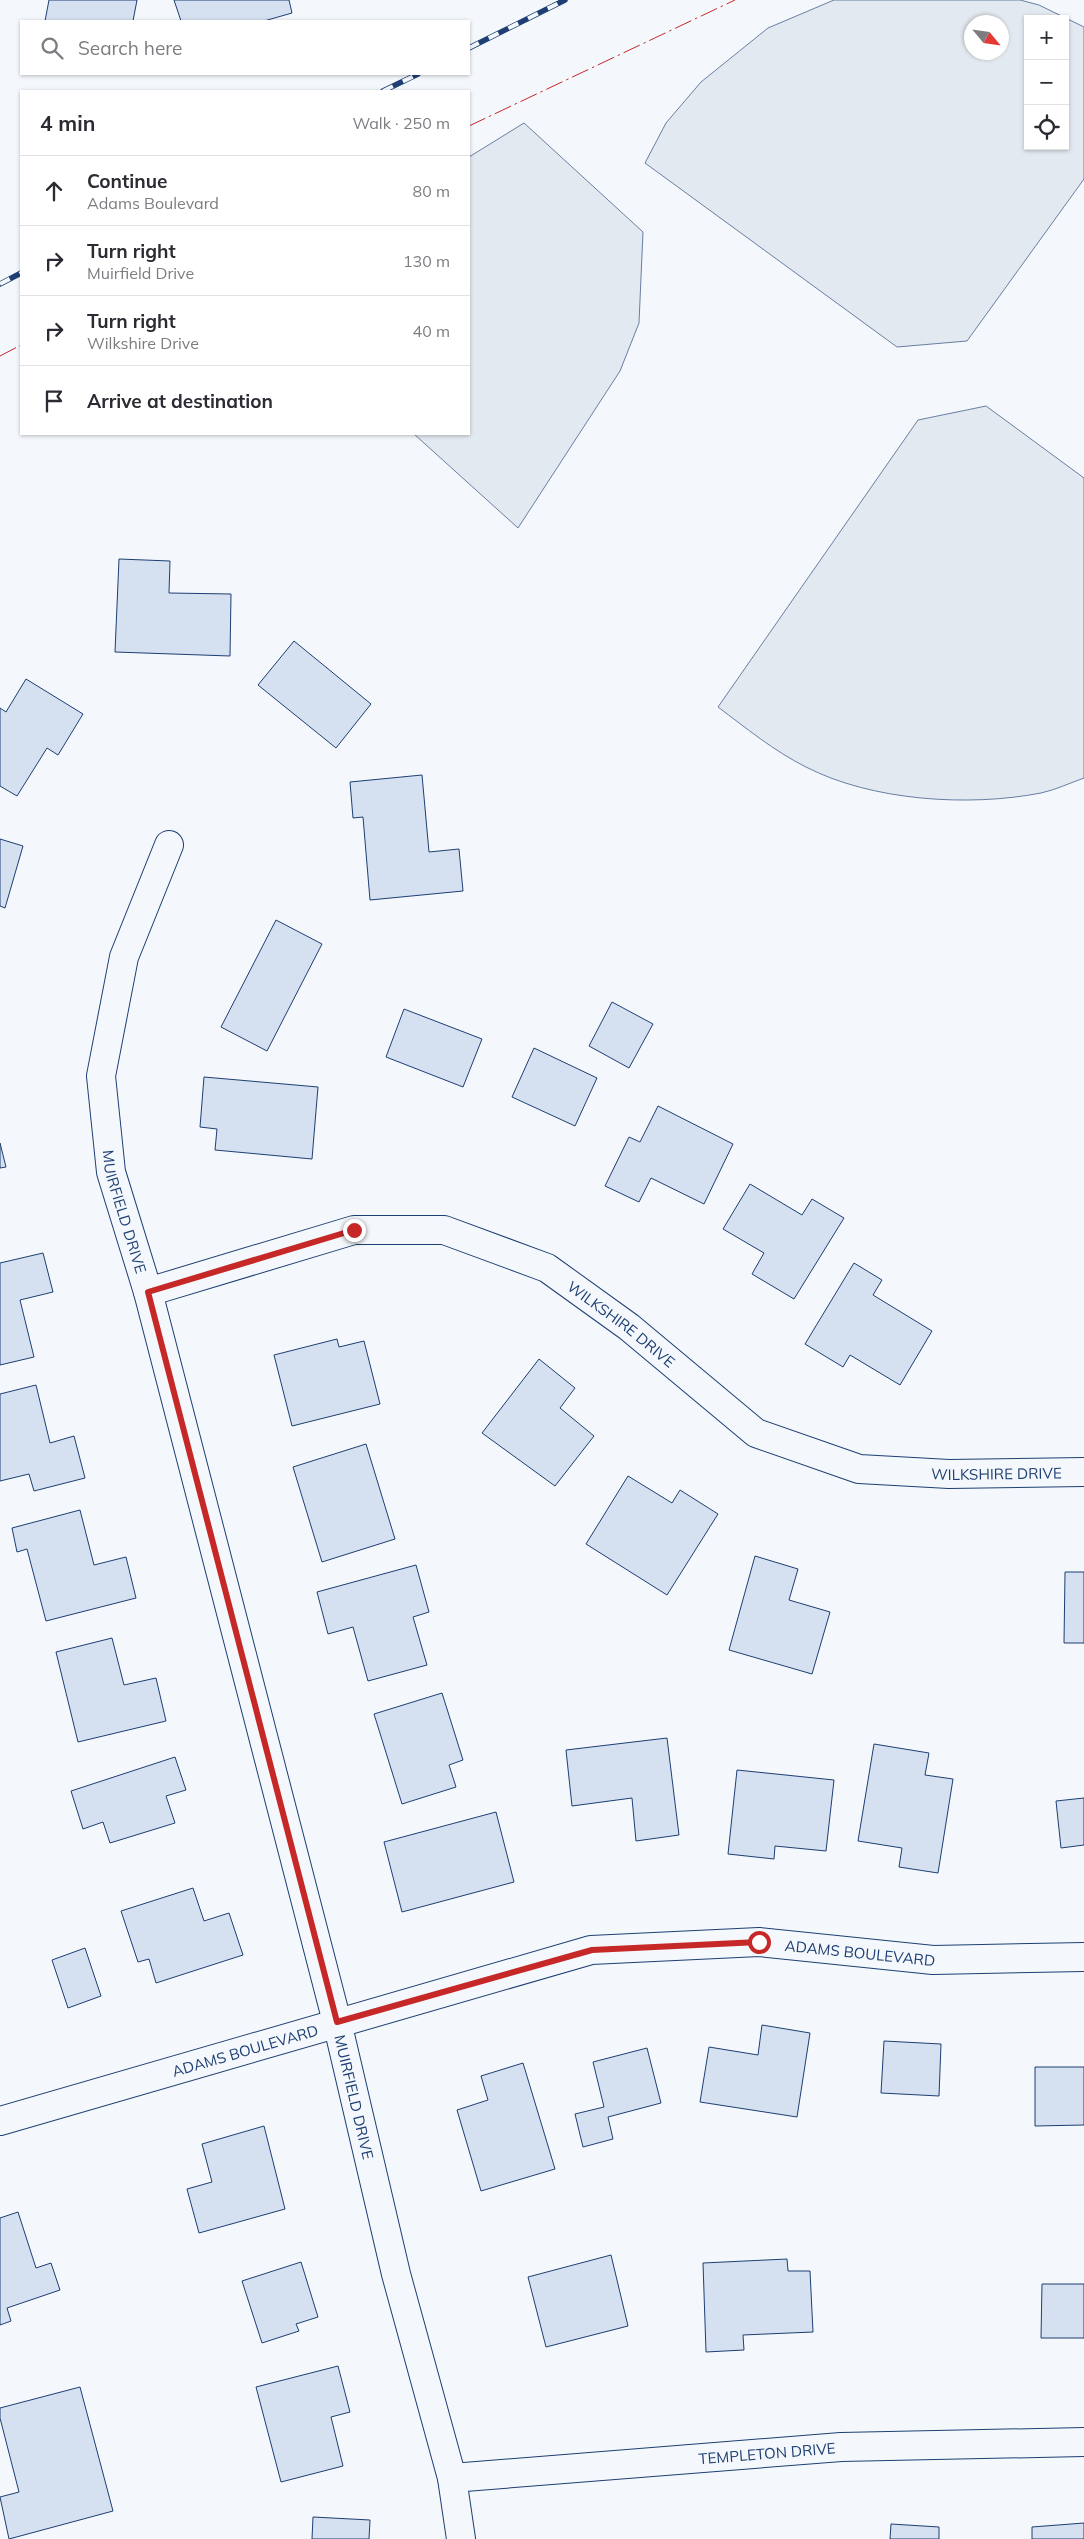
<!DOCTYPE html>
<html lang="en">
<head>
<meta charset="utf-8">
<style>
  body { margin:0; font-family:Mulish,sans-serif; background:#f2f2f3; color:#2b2b33 }
  .controls { position:absolute; right:15px; top:15px; display:grid; overflow:hidden; border-radius:0px; box-shadow:0 1px 4px #0004 }
  .controls button { width:45px; height:45px; display:grid; place-items:center; padding:0; border:0; border-bottom:1px solid #e1e1e2; background:#fff; color:#2b2b33; font:25px sans-serif }
  .compass { position:absolute; left:964px; top:15px; width:45px; height:45px; border-radius:50%; background:#fff; box-shadow:0 1px 4px #0004; rotate:119deg }
  .stop { position:absolute; width:15px; height:15px; margin:-11px; border:4px solid #c62828; border-radius:50%; background:#fff }
  .stop.end { background:#c62828; border-color:#fff; box-shadow:0 1px 5px #0008 }
  .list { margin:0; padding:0; list-style:none }
  h2 { display:flex; justify-content:space-between; align-items:center; height:65px; margin:0; padding:0 20px; font-size:21px }
  h2 small { font-size:16px; font-weight:400; color:#7c7c81 }
  .list li { display:grid; grid-template-columns:32px 1fr auto; gap:15px; align-items:center; box-sizing:border-box; height:70px; padding:0 20px; border-top:1px solid #e1e1e2 }
  .list b { display:block; font-size:19px; white-space:nowrap }
  .list p { margin:0; font-size:16px; white-space:nowrap; color:#7c7c81 }
  .list em { font-size:16px; font-style:normal; color:#7c7c81 }
  .icon { flex:none; width:28px; height:28px; fill:none; stroke:currentColor; stroke-width:2; stroke-linecap:round; stroke-linejoin:round }
  .map { position:relative; flex:none; width:1084px; height:2539px; overflow:hidden }
  .search { position:absolute; background:#fff; box-shadow:0 1px 4px #0004; left:20px; top:20px; width:450px; height:55px; display:flex; align-items:center; gap:12px; box-sizing:border-box; padding:0 18px; border-radius:0px; color:#7c7c81; font-size:19px }
  .panel { position:absolute; background:#fff; box-shadow:0 1px 4px #0004; left:20px; top:90px; width:450px; height:345px; border-radius:0px }
  .map>svg:first-child { display:block }
  .green { fill:#e3e9f0; stroke:#687fa3; fill-rule:evenodd }
  .building { fill:#d5e0f0; stroke:#1d3f73 }
  .lines { fill:none; stroke-linecap:round; stroke-linejoin:round }
  .minor-casing { stroke:#1d3f73; stroke-width:30 }
  .minor { stroke:#f4f7fb; stroke-width:28 }
  .rail-casing { stroke:#1d3f73; stroke-width:5.5 }
  .rail { stroke:#f4f7fb; stroke-width:4; stroke-dasharray:11; stroke-linecap:butt }
  .power { stroke:#c62828; stroke-width:1; stroke-dasharray:18 4 2.5 4; stroke-linecap:butt }
  .route { stroke:#c62828; stroke-width:6 }
  .labels { text-anchor:middle; dominant-baseline:central; stroke-width:4; stroke-linejoin:round; paint-order:stroke }
  .street-label { font-size:15px; fill:#1d3f73; stroke:#f4f7fb }
</style>
</head>
<body>
<div class="map">
<svg width="1084" height="2539" viewBox="0 0 1084 2539">
  <rect width="100%" height="100%" fill="#f4f7fb"/>
  <path class="green" d="M834,0h186l19,5 45,22v152l-117,162 -70,6 -252,-184 21,-40 35,-41 67,-54zM1028,19h37v127h-37zM972,22h30v30h-30z
    M524,123l119,109 -4,91 -19,48 -102,157 -104,-94h55v-277z
    M986,406l98,72v300c-14,5 -29,12 -43,15 -72,14 -169,8 -235,-26 -32,-16 -60,-39 -88,-60l200,-287z"/>
  <path class="building" d="M49,0h88l-4,21h-88z
    M174,0h115l3,13 -28,8h-83z
    M119,559l51,2 -1,32 62,1 -1,62 -115,-4z
    M294,641l77,63 -35,44 -78,-63z
    M26,679l57,35 -25,41 -11,-7 -30,48 -17,-10v-78l6,4z
    M422,775l7,77 30,-3 4,42 -93,9 -7,-83 -10,1 -3,-36z
    M0,839l23,7 -18,62 -5,-2z
    M276,920l46,24 -55,107 -46,-24z
    M612,1002l41,22 -24,44 -40,-22z
    M404,1009l78,30 -19,48 -77,-30z
    M534,1048l63,30 -22,48 -63,-29z
    M204,1077l114,10 -6,72 -97,-9 2,-21 -17,-2z
    M658,1106l75,38 -29,60 -53,-26 -12,24 -34,-16 24,-49 11,5z
    M0,1143l6,24 -6,1z
    M750,1184l52,31 10,-16 32,19 -50,81 -42,-25 12,-21 -41,-24z
    M43,1253l10,39 -33,8 14,57 -34,8v-102z
    M854,1263l28,17 -9,15 59,36 -32,54 -50,-30 -7,12 -38,-23z
    M337,1339l2,8 25,-6 16,63 -88,22 -18,-71z
    M539,1359l36,29 -15,20 34,28 -39,50 -73,-53z
    M36,1385l14,58 24,-7 11,42 -51,13 -5,-17 -29,7v-87z
    M366,1444l29,95 -73,23 -29,-95z
    M628,1476l44,27 8,-13 38,24 -51,81 -81,-51z
    M80,1510l14,55 32,-8 10,41 -90,23 -19,-72 -10,3 -5,-24z
    M755,1556l43,13 -9,31 41,12 -18,62 -83,-24z
    M416,1565l13,47 -16,5 14,48 -59,16 -15,-54 -25,7 -11,-42z
    M1065,1572h19v71h-20z
    M112,1638l12,47 32,-7 10,43 -88,21 -22,-90z
    M442,1693l21,67 -14,5 7,22 -54,17 -28,-90z
    M667,1738l12,97 -43,6 -4,-43 -60,8 -6,-56z
    M874,1744l55,9 -4,22 28,4 -15,94 -39,-6 3,-19 -44,-7z
    M175,1757l11,33 -20,6 9,27 -65,20 -7,-21 -20,7 -12,-38z
    M737,1770l97,10 -8,71 -51,-5 -1,13 -46,-5z
    M1084,1798v47l-23,3 -5,-47z
    M496,1812l18,70 -112,30 -18,-70z
    M193,1888l11,33 25,-8 14,42 -87,28 -7,-24 -11,3 -17,-51z
    M85,1948l16,48 -33,12 -16,-48z
    M762,2025l48,8 -13,84 -97,-15 9,-55 49,8z
    M884,2041l57,3 -2,52 -58,-3z
    M647,2048l14,55 -53,14 5,22 -30,8 -8,-33 29,-7 -11,-45z
    M523,2063l32,106 -74,22 -24,-81 31,-10 -7,-24z
    M1035,2067h49v58l-49,1z
    M264,2126l21,83 -86,24 -12,-44 25,-7 -10,-38z
    M18,2212l18,56 15,-5 9,27 -53,18 4,13 -11,4v-107z
    M611,2255l17,71 -82,21 -18,-70z
    M787,2259l1,12h22l3,61 -70,3 1,15 -38,2 -3,-89z
    M301,2262l17,55 -22,7 3,7 -37,12 -20,-62z
    M1042,2284h42v54h-43z
    M338,2366l12,46 -19,5 12,49 -62,16 -25,-95z
    M80,2387l33,124 -104,28 -9,-42 19,-5 -19,-74v-10z
    M313,2517l57,3 -1,19h-57z
    M1084,2523v16h-52v-12z
    M891,2524l48,3v12h-49z"/>
  <g class="lines">
    <g class="minor-casing">
      <g id="minor">
        <path id="s1" d="M169,845l-45,112 -23,119 10,96 37,120 189,730 59,252 56,204 9,61"/>
        <path id="s2" d="M148,1292l206,-62h90l103,38 82,59 127,106 103,36 90,5 135,-2"/>
        <path id="s3" d="M0,2121l591,-171 168,-8 174,18 151,-3"/>
        <path id="s4" d="M452,2478l389,-31 243,-5"/>
      </g>
    </g>
    <use href="#minor" class="minor"/>
    <g class="rail-casing">
      <path id="rail" d="M469,48l96,-48
        M383,91l35,-17
        M0,284l21,-11"/>
    </g>
    <use href="#rail" class="rail"/>
    <path class="power" d="M469,126l266,-126
      M0,356l21,-11"/>
  </g>
  <g class="lines">
    <path class="route" d="M354,1230l-206,62 189,730 255,-72 167,-8"/>
  </g>
  <g class="labels">
    <g class="street-label">
      <text stroke="none"><textPath href="#s1" startOffset="380">MUIRFIELD DRIVE</textPath></text>
      <text stroke="none"><textPath href="#s2" startOffset="508">WILKSHIRE DRIVE</textPath></text>
      <text stroke="none"><textPath href="#s2" startOffset="928">WILKSHIRE DRIVE</textPath></text>
      <text stroke="none"><textPath href="#s3" startOffset="885">ADAMS BOULEVARD</textPath></text>
      <text stroke="none"><textPath href="#s3" startOffset="255">ADAMS BOULEVARD</textPath></text>
      <text stroke="none"><textPath href="#s1" startOffset="1295">MUIRFIELD DRIVE</textPath></text>
      <text stroke="none"><textPath href="#s4" startOffset="316">TEMPLETON DRIVE</textPath></text>
    </g>
  </g>
</svg>
<div class="controls">
<button>+</button>
<button>−</button>
<button><svg class="icon" aria-label="locate" viewBox="0 0 24 24"><circle cx="12" cy="12" r="6"/><path d="M12 2v4M12 18v4M2 12h4M18 12h4"/></svg></button>
</div>
<svg class="compass" viewBox="-18 -18 36 36"><path d="M0-13l5 13h-10z" fill="#e53935"/><path d="M0 13l5-13h-10z" fill="#7c7c81"/></svg>
<div class="stop" style="left:759px;top:1942px"></div>
<div class="stop end" style="left:354px;top:1230px"></div>
<div class="search"><svg class="icon" aria-label="search" viewBox="0 0 24 24"><circle cx="10" cy="10" r="6"/><path d="M15 15l6 6"/></svg>Search here</div>
<section class="panel">
<h2>4 min<small>Walk · 250 m</small></h2>
<ul class="list">
<li><svg class="icon" aria-label="ahead" viewBox="0 0 24 24"><path d="M12 20V5M6 11l6-6 6 6"/></svg><div><b>Continue</b><p>Adams Boulevard</p></div><em>80 m</em></li>
<li><svg class="icon" aria-label="right" viewBox="0 0 24 24"><path d="M7 20v-9h11M14 6l5 5-5 5"/></svg><div><b>Turn right</b><p>Muirfield Drive</p></div><em>130 m</em></li>
<li><svg class="icon" aria-label="right" viewBox="0 0 24 24"><path d="M7 20v-9h11M14 6l5 5-5 5"/></svg><div><b>Turn right</b><p>Wilkshire Drive</p></div><em>40 m</em></li>
<li><svg class="icon" aria-label="arrive" viewBox="0 0 24 24"><path d="M6 21V4h12l-3 4 3 4H6"/></svg><div><b>Arrive at destination</b></div></li>
</ul>
</section>
</div>
</body>
</html>
